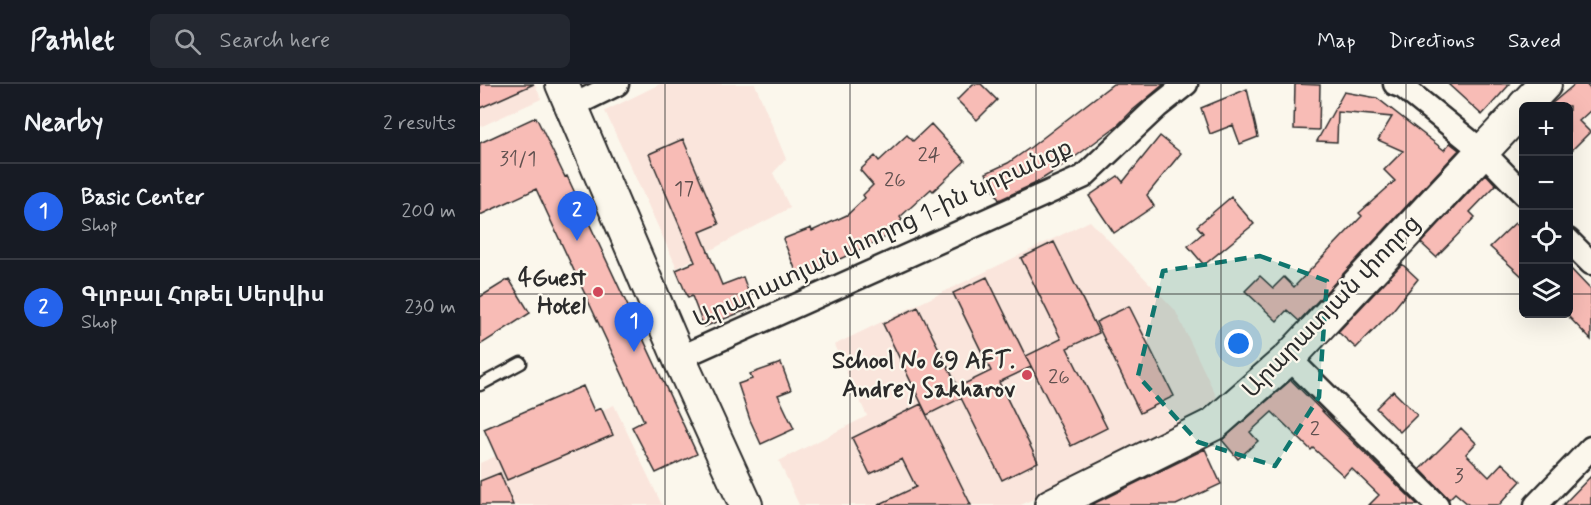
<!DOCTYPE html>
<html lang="en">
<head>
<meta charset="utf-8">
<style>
  body { margin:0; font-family:Mynerve,"Noto Sans Armenian",sans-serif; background:#242831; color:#f1f3f6 }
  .controls { position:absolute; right:18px; top:18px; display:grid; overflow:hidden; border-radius:9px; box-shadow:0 6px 24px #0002 }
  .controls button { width:54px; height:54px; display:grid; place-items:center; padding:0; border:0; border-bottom:2px solid #363941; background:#171b24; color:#f1f3f6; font:30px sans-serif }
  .you { position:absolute; left:759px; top:260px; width:21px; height:21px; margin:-15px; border:4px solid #fff; border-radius:50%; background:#1a73e8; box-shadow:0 0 0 9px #1a73e833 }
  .badge { display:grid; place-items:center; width:39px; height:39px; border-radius:50%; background:#2563eb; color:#fff; font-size:20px; font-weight:700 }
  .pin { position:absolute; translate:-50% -50px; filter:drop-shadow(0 2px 3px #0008) }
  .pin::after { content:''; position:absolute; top:32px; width:21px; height:18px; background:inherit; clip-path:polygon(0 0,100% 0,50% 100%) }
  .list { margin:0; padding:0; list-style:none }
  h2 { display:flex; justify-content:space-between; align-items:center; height:78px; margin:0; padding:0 24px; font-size:26px }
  h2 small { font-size:20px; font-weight:400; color:#9ea1a6 }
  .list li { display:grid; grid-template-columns:39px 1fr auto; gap:18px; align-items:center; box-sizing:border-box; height:96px; padding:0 24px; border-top:2px solid #363941 }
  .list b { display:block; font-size:22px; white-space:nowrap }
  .list p { margin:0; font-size:20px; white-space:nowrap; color:#9ea1a6 }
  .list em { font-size:20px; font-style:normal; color:#9ea1a6 }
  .icon { flex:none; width:33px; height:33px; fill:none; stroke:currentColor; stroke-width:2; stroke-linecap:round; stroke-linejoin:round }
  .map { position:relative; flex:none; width:1111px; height:421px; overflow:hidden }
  header { display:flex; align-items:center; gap:36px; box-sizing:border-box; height:84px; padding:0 30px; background:#171b24; border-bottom:2px solid #363941 }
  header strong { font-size:28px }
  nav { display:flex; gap:33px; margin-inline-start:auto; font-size:21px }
  .search { width:420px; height:54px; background:#242831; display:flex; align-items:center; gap:15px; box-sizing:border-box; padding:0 21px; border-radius:9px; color:#9ea1a6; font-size:22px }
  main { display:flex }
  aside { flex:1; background:#171b24 }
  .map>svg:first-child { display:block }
  .built { fill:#fae5dc }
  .building { fill:#f8bcb6; stroke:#2b2b2b; stroke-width:1.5 }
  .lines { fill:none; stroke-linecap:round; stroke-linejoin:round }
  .lane-casing { stroke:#2b2b2b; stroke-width:15 }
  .street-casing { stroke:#2b2b2b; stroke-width:27 }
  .secondary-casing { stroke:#2b2b2b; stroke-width:36 }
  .lane { stroke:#fbf7ec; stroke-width:10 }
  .street { stroke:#fbf7ec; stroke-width:22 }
  .secondary { stroke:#fbf7ec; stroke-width:32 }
  .marked { fill:#0f766e; fill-opacity:0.2; stroke:#0f766e; stroke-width:4.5; stroke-dasharray:12 8; stroke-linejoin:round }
  .grid { fill:none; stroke:#2b2b2b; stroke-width:1.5; stroke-opacity:0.55 }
  .poi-dot { fill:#d1495b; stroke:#fbf7ec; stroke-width:2 }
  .labels { text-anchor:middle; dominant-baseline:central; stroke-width:4.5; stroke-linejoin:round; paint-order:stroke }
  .number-label { font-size:21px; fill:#5e4f4e }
  .street-label { font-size:24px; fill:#2b2b2b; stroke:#fbf7ec }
  .poi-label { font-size:24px; font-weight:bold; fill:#2b2b2b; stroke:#fbf7ec; text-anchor:end }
</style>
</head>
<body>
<header>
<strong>Pathlet</strong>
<div class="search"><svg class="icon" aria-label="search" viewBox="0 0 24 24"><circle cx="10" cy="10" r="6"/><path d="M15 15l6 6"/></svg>Search here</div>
<nav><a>Map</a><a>Directions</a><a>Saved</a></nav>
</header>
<main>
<aside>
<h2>Nearby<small>2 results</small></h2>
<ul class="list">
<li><span class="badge">1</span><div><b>Basic Center</b><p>Shop</p></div><em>200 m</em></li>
<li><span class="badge">2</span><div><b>Գլոբալ Հոթել Սերվիս</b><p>Shop</p></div><em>230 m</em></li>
</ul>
</aside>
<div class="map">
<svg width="1111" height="421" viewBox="0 0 1111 421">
  <rect width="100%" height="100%" fill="#fbf7ec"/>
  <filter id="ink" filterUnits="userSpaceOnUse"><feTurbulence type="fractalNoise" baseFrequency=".0167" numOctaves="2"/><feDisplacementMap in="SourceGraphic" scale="12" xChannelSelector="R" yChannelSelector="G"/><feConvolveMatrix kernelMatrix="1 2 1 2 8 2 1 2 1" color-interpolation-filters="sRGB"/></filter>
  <g filter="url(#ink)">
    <path class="built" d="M0,0h55l6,15 -61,28z
      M180,0h95l31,75 -13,14 17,35 -113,60 -72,-157z
      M610,137l85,89 46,96 -200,99h-222l-20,-44 88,-45 -33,-71z
      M134,321l48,100h-182v-42z"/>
    <path class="building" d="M0,0h54l-54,24z
      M493,0h8l16,16 -20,20 -20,-20z
      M633,0h51l-31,26 -15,15 -55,41 -29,18 -35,16 -13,-27 22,-10 23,-16z
      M815,0l25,1 -1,45 -25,-1z
      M968,0h62l-28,31z
      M1095,0h11l5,6v20l-12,11 11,11 -21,21v-47h-20z
      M767,5l11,48 -18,7 -7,-19 -23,9 -9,-26z
      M864,8l33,6 67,52 6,-7 9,7 -160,171 -12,-11 -10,11 -32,-30 15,-15 13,12 11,-11 10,10 68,-71 -3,-3 36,-32 -11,-11 19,-19 -25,-11 14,-23 -54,-5 -1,30 -20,-1z
      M56,33l29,60 2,-1 130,278 -41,19 -24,-46 12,-6 -108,-232 -56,26v-72z
      M451,40l34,37 -32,30 -2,-2 -31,28 2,3 -25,25 -2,-2 -53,24 2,4 -24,10 -17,-42 28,-11 1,3 35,-16 18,-17 -2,-3 10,-10 -13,-15 15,-14 4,5 28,-26 6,6z
      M680,52l21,17 -34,42 7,11 -40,27 -25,-37 29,-20 5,6z
      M203,55l36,85 -19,8 22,53 21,-8 11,30 -50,20 -12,-31 -4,2 -12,-28 19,-8 -46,-108z
      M1006,90l10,11 -26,27 5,5 -39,40 -15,-14z
      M751,113l23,27 -50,41 -16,-19 15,-13 -6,-7z
      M1035,139l9,8v47l-34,-31z
      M574,158l45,91 -32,15 40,80 -36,18 -45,-90 35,-17 -40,-81z
      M922,180l16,15 -25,31 -37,38 -18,-16z
      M1089,183l22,23v50l-22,-23z
      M507,193l44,90 -32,15 39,80 -36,18 -41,-82 -34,17 -44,-91 35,-17 40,80 33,-16 -38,-78z
      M29,195l21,34 -50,32v-48z
      M649,222l45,90 -34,17 -44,-91z
      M301,279l10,27 -13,5 16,34 -33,15 -11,-24 -12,-36 14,-5 -2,-5z
      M811,296l51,51 76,74h-49l10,-10 -28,-27 -7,8 -31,-28 -2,2 -39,-38 -22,20 8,9 -20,18 -16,-19z
      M103,302l11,25 7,-3 12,27 -106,45 -23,-51z
      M913,307l24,24 -17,17 -24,-24z
      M441,320l50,101h-93l38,-18 -14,-28 -32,15 -18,-36z
      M981,344l15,15 -10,11 23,23 13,-14 19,18 -22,24h-30l-14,-12 -6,6 -29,-30z
      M725,365l16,35 -45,21h-85z
      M20,389l13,32h-33v-24z
      M1111,392v29h-28z"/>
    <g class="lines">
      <g class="lane-casing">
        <path id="lane" d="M0,301l41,-22"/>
      </g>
      <g class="street-casing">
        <path id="street" d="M915,0l8,3 79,64 42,43
          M92,22l45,-22
          M1088,156l23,23
          M199,274l404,-181 74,-70 29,-23
          M809,274l148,147
          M1056,421l55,-57"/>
      </g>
      <g class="secondary-casing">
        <path id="secondary" d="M82,0l117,274 67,147
          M1044,22l21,-22
          M571,421l163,-81 75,-66 235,-251"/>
      </g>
      <use href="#lane" class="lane"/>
      <use href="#street" class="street"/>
      <use href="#secondary" class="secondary"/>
    </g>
  </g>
  <path class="marked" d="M780,172l67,25 -8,116 -44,69 -77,-24 -60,-66 25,-105z"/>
  <path class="grid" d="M185,0v421M370,0v421M556,0v421M741,0v421M926,0v421M0,210h1044M1088,210h23"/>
  <g class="poi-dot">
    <circle cx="118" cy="208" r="6"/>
    <circle cx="547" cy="291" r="6"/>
  </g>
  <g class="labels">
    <g class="number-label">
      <text x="449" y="71">24</text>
      <text x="38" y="75">31/1</text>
      <text x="415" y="96">26</text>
      <text x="204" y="105">17</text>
      <text x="579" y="293">26</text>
      <text x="835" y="345">2</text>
      <text x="979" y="392">3</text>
    </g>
    <g class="street-label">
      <text transform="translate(403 150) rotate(-25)">Արարատյան փողոց 1-ին նրբանցք</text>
      <text transform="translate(852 223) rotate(-46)">Արարատյան փողոց</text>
    </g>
    <g class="poi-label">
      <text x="106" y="194">4Guest<tspan x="106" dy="28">Hotel</tspan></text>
      <text x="535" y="277">School No 69 AFT.<tspan x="535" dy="28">Andrey Sakharov</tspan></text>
    </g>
  </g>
</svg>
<div class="controls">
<button>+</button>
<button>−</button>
<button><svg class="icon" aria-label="locate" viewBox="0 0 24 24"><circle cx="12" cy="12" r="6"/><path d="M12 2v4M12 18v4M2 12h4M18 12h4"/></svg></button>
<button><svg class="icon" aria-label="layers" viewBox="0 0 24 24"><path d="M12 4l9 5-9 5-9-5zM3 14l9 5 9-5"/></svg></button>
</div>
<div class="you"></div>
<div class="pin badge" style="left:154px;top:268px">1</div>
<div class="pin badge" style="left:97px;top:157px">2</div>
</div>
</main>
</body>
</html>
